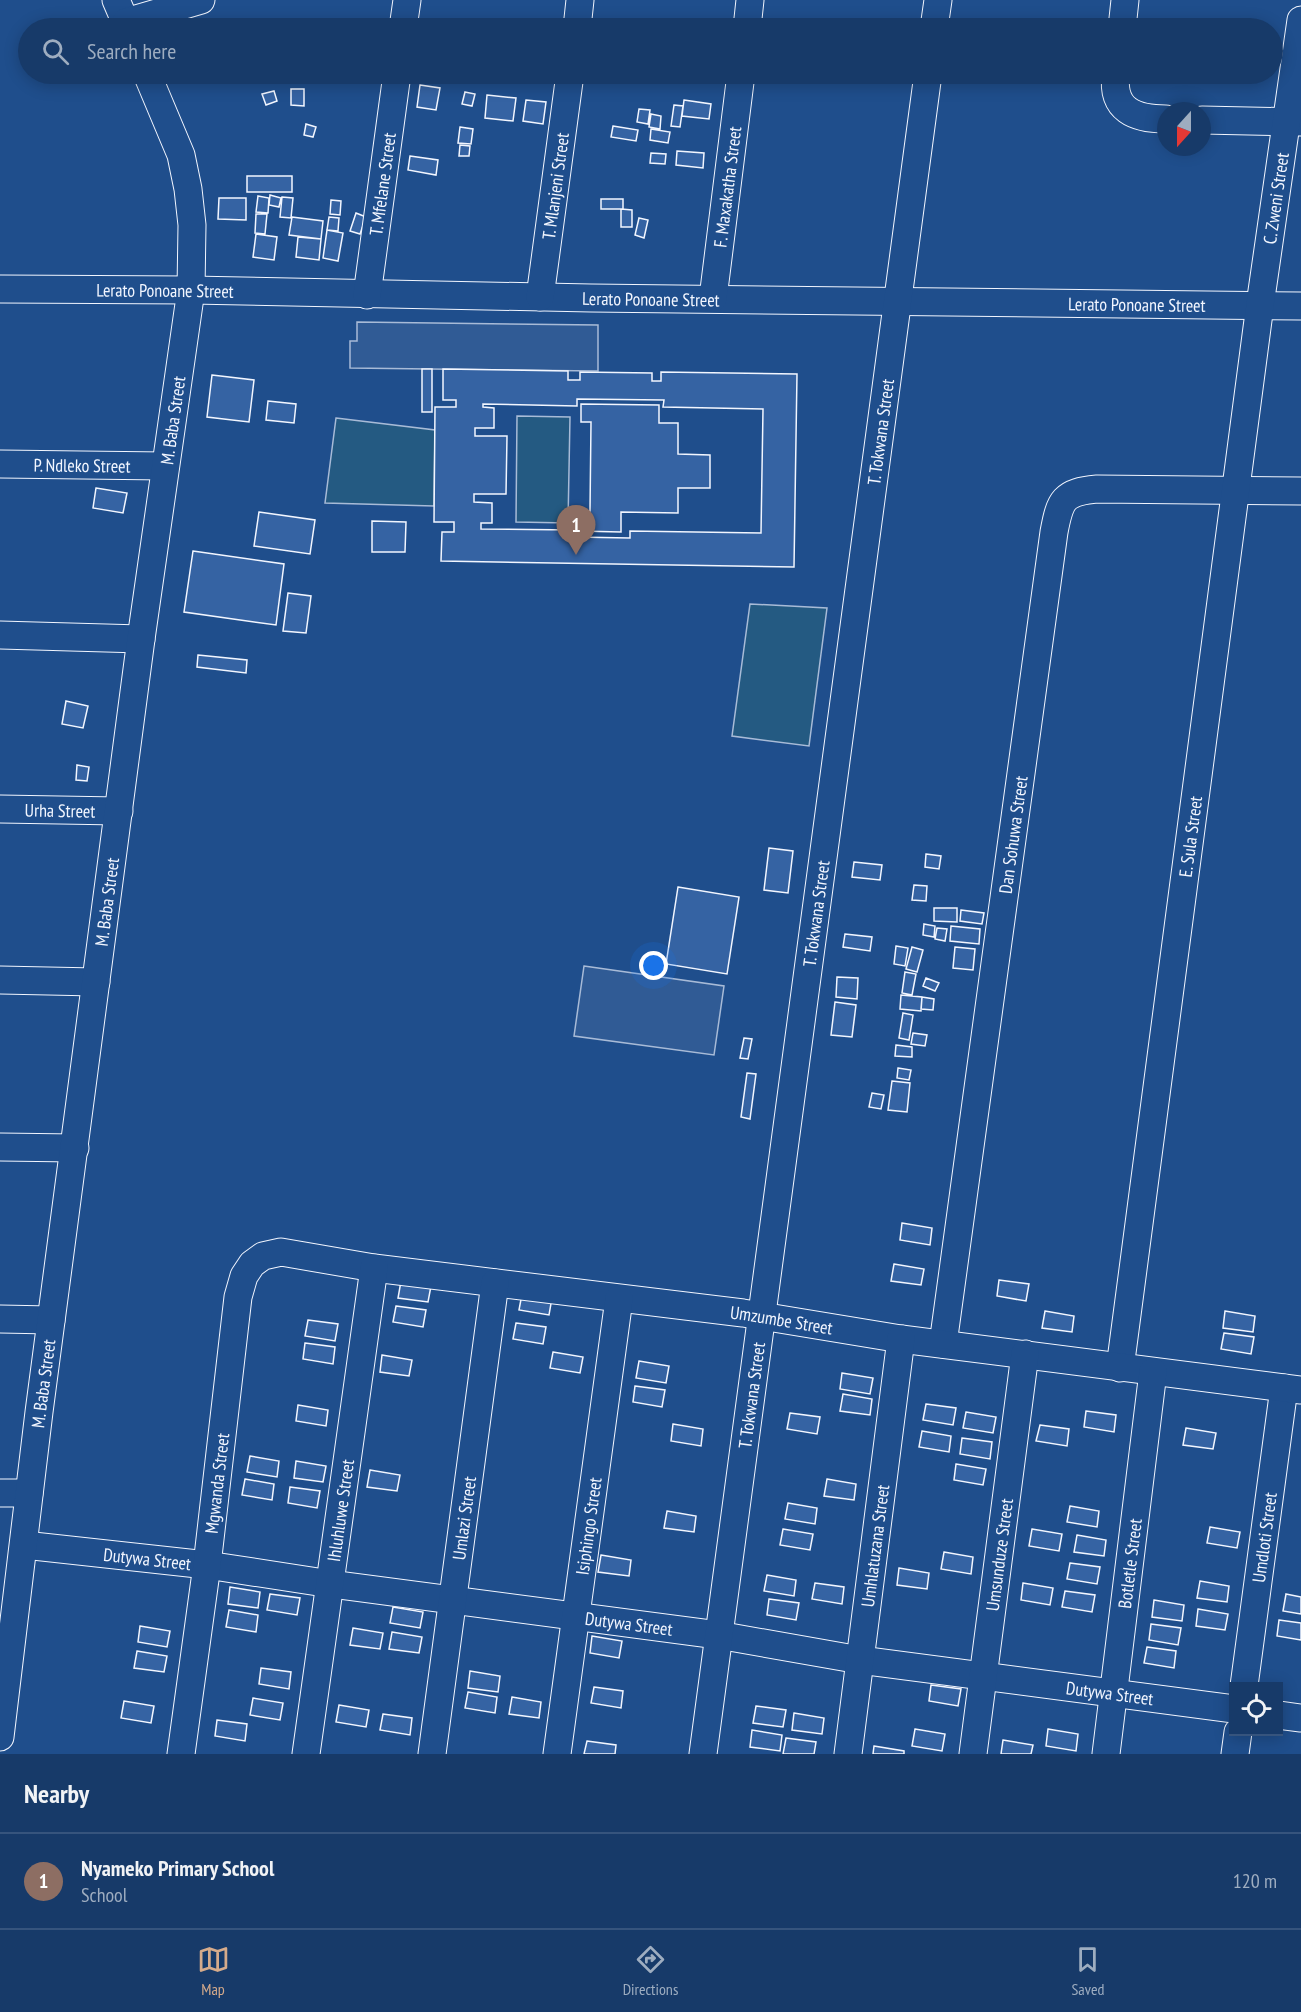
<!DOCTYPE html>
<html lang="en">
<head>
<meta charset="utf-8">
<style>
  body { margin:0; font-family:"PT Sans Narrow",sans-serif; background:#20416f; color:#f1f3f6 }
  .controls { position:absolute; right:18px; bottom:18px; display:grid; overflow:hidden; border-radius:0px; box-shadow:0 3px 15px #0003 }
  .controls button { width:54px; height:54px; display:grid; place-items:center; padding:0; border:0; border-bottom:2px solid #36547d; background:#173a69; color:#f1f3f6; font:30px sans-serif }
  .compass { position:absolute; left:1157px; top:102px; width:54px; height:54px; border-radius:50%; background:#173a69; box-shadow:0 3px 15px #0003; rotate:201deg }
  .you { position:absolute; left:654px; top:966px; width:21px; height:21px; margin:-15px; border:4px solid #fff; border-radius:50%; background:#1a73e8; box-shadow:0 0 0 9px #1a73e833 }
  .badge { display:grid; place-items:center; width:39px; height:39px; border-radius:50%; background:#d6ab8b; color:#fff; font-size:20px; font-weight:700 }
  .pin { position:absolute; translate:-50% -50px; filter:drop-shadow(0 2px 3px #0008) }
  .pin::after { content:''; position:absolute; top:32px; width:21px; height:18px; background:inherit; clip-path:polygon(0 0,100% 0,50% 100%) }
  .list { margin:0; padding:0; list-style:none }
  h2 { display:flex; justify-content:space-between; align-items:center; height:78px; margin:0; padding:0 24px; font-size:26px }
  h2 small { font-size:20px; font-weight:400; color:#9eadc0 }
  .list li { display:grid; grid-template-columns:39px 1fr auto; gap:18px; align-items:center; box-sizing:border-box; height:96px; padding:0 24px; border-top:2px solid #36547d }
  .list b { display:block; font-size:22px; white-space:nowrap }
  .list p { margin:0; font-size:20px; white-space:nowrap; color:#9eadc0 }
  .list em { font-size:20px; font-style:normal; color:#9eadc0 }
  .icon { flex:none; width:33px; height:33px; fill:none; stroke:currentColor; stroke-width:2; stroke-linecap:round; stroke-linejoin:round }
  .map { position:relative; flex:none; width:1301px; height:1754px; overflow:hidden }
  .search { position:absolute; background:#173a69; box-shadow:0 3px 15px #0003; left:18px; right:18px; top:18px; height:66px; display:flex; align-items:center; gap:15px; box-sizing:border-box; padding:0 21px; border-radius:33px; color:#9eadc0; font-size:22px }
  .sheet { height:174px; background:#173a69 }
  nav { display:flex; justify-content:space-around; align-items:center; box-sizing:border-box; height:84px; border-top:2px solid #36547d; background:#173a69; font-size:16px; color:#9eadc0 }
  nav a { display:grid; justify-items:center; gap:3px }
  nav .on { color:#d6ab8b }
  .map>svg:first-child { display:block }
  .green { fill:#245a82; stroke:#a8bbd7; stroke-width:1.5 }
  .parking { fill:#305b95; stroke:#a8bbd7; stroke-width:1.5 }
  .building { fill:#3563a3; stroke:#f2f6ff; stroke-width:1.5; fill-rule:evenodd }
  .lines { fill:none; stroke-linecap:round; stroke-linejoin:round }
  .minor-casing { stroke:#f2f6ff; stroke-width:29 }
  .minor { stroke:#1f4e8c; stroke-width:27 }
  .labels { text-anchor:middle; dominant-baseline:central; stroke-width:4.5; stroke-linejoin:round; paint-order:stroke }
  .street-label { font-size:18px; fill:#f2f6ff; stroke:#1f4e8c }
</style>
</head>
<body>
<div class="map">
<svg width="1301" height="1754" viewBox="0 0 1301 1754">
  <rect width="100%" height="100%" fill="#1f4e8c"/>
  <path class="green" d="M517,416l53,1 -2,106 -52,-1z
    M336,418l99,12 -1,76 -109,-3z
    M750,604l77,4 -18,138 -77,-10z"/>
  <path class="parking" d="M357,322l241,3v46l-248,-3v-27h7z
    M584,966l140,20 -10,69 -140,-19z"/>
  <path class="building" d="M420,85l20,3 -4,22 -19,-3z
    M291,89h13v17l-13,-1z
    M274,91l3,10 -11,4 -4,-11z
    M465,92l10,2 -3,12 -10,-2z
    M487,95l29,3 -3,23 -28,-3z
    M526,100l20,2 -3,22 -20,-3z
    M684,100l27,4 -2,15 -27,-3z
    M674,105l9,1 -3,21 -9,-1z
    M639,109l11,1 -2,14 -11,-2z
    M651,114l10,2 -1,13 -11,-2z
    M306,124l10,3 -3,10 -9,-2z
    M613,126l25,4 -2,11 -25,-4z
    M460,127l13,2 -2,15 -13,-1z
    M651,129l19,3 -2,11 -18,-3z
    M460,145l10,1 -1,10h-10z
    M677,151l27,2 -1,15 -27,-3z
    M651,153l15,1 -1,10 -15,-1z
    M410,156l28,4 -2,15 -28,-5z
    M247,176h45v16h-45z
    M270,195l11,3 -2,9 -10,-2z
    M258,196l11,2 -1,15 -12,-1z
    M282,197l11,1 -2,20 -11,-1z
    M219,198h27v22l-28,-1z
    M601,199h22v10h-22z
    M331,200l10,1 -1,14 -10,-1z
    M621,209l11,1v17h-11z
    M356,213l10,4 -6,17 -10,-3z
    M256,214h11l-2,20 -10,-1z
    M292,217l31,4 -2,18 -32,-4z
    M329,217l10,1 -1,13 -11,-1z
    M639,218l9,2 -4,18 -9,-3z
    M327,230l16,3 -5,28 -15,-3z
    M256,234l21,3 -3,23 -21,-3z
    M298,237l23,2 -2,21 -23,-3z
    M422,369h10v43h-10z
    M443,369l125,2v9h12v-8l72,1v8h9v-9l136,2 -3,193 -353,-6 1,-29h12v-10h-20l1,-115h21v-7h-13zM577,399l87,1 -1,7 100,2 -2,124 -131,-2v7l-55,-1v-7l-94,-1v-6h11v-20l-18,-1v-8h32l1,-58h-32v-8h19v-20l-11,-1v-3l94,2z
    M212,375l42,5 -5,42 -42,-5z
    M268,401l28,3 -2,19 -28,-3z
    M581,404l78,1v18h19v31l32,1v33h-32v25l-57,-1v20l-43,-1 1,-20h11l1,-89h-10z
    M96,488l31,5 -4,20 -30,-5z
    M259,512l56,8 -5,34 -56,-8z
    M372,521l34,1 -1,30h-33z
    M193,551l91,13 -8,61 -92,-13z
    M288,593l23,3 -5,37 -23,-2z
    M198,655l49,5 -1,13 -49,-6z
    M66,701l22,5 -5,22 -21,-4z
    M77,765l12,2 -2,14 -11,-1z
    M769,848l24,3 -5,42 -24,-3z
    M926,854l15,2 -2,13 -14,-2z
    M854,862l28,3 -2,15 -28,-3z
    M914,885l13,1 -1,15 -14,-1z
    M678,887l61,10 -12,77 -61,-10z
    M934,908h23v14l-23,-1z
    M961,910l23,3 -2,11 -22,-3z
    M924,924l11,2 -1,11 -11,-2z
    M951,926l29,3 -1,15 -29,-3z
    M937,928l10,1 -2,12 -10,-2z
    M845,934l27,3 -2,14 -27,-4z
    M896,946l12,2 -3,18 -11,-2z
    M912,947l11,3 -6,22 -11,-3z
    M955,947l20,2 -2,21 -20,-2z
    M905,972l11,2 -4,21 -10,-2z
    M837,977l21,1 -1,21 -21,-2z
    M926,978l13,5 -4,8 -12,-5z
    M901,995l21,2 -1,14 -21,-2z
    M922,997l12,2 -1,11 -12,-1z
    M835,1002l21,3 -4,32 -21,-2z
    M903,1013l10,2 -4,25 -10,-2z
    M913,1033l14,2 -2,11 -14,-2z
    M744,1038l8,1 -4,20 -8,-1z
    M896,1045l16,2v10l-17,-1z
    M898,1068l13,2 -2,10 -12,-2z
    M747,1073l9,1 -6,45 -9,-2z
    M892,1081l18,2 -3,29 -19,-2z
    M872,1093l12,2 -3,14 -12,-2z
    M902,1223l30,5 -2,17 -30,-5z
    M894,1264l30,5 -3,16 -30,-4z
    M999,1280l30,4 -3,17 -29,-5z
    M401,1281l30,5 -3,16 -30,-4z
    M522,1294l30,4 -3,17 -30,-5z
    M396,1306l30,4 -3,17 -30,-5z
    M1045,1311l29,5 -2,16 -30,-4z
    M1225,1311l30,5 -2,16 -30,-4z
    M308,1320l30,4 -3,17 -30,-5z
    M516,1323l30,4 -3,17 -30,-5z
    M1224,1333l30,4 -3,17 -30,-5z
    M305,1343l30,4 -2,17 -30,-5z
    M553,1352l30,5 -3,16 -30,-5z
    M382,1355l30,5 -3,16 -29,-4z
    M639,1361l30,5 -3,17 -30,-5z
    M842,1373l31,5 -3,16 -30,-5z
    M635,1386l30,4 -3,17 -29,-5z
    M843,1394l29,5 -2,16 -30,-4z
    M926,1404l30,4 -3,17 -30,-5z
    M298,1405l30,5 -2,16 -30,-5z
    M1086,1411l30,4 -2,17 -30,-5z
    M966,1412l30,5 -3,16 -30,-5z
    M790,1413l30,4 -3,17 -30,-5z
    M673,1424l30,5 -2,17 -30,-5z
    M1040,1425l29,4 -2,17 -31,-5z
    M1186,1428l30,5 -3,16 -30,-4z
    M922,1431l29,5 -2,16 -30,-5z
    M962,1438l30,4 -2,17 -30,-5z
    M250,1456l29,5 -2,16 -30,-5z
    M296,1461l30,5 -3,16 -29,-4z
    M956,1464l30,5 -3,16 -29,-5z
    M370,1470l30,5 -3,16 -30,-4z
    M245,1479l29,5 -2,16 -30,-5z
    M827,1479l29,5 -2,16 -30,-4z
    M290,1487l30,4 -3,17 -29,-5z
    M788,1503l29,5 -2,16 -30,-5z
    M1070,1506l29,5 -2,16 -30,-5z
    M667,1511l29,5 -2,16 -30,-4z
    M1210,1527l30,5 -3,16 -30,-5z
    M783,1529l30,5 -3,16 -30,-5z
    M1032,1529l30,5 -3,17 -30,-5z
    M1077,1535l29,5 -2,16 -30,-4z
    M944,1552l29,5 -2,17 -30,-5z
    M601,1555l30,5 -2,16 -31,-4z
    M1070,1563l30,4 -3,17 -30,-5z
    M899,1568l30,5 -2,16 -30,-4z
    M767,1575l29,5 -2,16 -30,-5z
    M1200,1581l29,5 -2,16 -30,-4z
    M815,1583l29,4 -2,17 -30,-5z
    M1023,1583l30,5 -3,17 -29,-5z
    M230,1587l30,5 -2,16 -30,-4z
    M1065,1591l30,4 -3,17 -30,-5z
    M270,1594l30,4 -3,17 -30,-5z
    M1286,1594l15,3v17l-18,-3z
    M769,1599l30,4 -3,17 -29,-5z
    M1154,1600l30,5 -2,16 -30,-4z
    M393,1607l30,5 -3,16 -30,-5z
    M1198,1609l30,5 -3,16 -29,-4z
    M229,1610l29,5 -2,17 -30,-5z
    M1279,1620l22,3v17l-24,-4z
    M1151,1624l30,4 -3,17 -29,-5z
    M140,1626l30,5 -3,16 -29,-5z
    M353,1628l30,5 -3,16 -30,-4z
    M392,1632l30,5 -3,16 -30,-4z
    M592,1636l30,5 -3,17 -29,-5z
    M1147,1647l29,4 -2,17 -30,-5z
    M137,1651l30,5 -3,16 -30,-4z
    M261,1668l30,4 -2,17 -30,-5z
    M470,1671l30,5 -2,16 -30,-4z
    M931,1685l30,4 -3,17 -29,-5z
    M594,1687l29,4 -2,17 -30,-5z
    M468,1692l29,5 -2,16 -30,-5z
    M512,1697l29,5 -2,16 -30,-4z
    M253,1698l30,5 -3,17 -30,-5z
    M124,1701l30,5 -3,17 -30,-5z
    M339,1705l30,5 -3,17 -30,-5z
    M756,1706l30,4 -3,17 -30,-4z
    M794,1713l30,5 -2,16 -30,-4z
    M383,1714l29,4 -2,17 -30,-5z
    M217,1720l30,4 -2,17 -30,-5z
    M915,1729l30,5 -3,17 -30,-5z
    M1048,1729l30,5 -2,17 -30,-5z
    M752,1730l30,5 -2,16 -30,-4z
    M786,1738l30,4 -2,12h-31z
    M1003,1740l30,5 -2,9h-30z
    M587,1741l29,4 -1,9h-31z
    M874,1746l30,5v3h-31z"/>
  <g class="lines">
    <g class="minor-casing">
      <g id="minor">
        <path d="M116,0l12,28"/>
        <path d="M126,22l75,-22"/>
        <path d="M403,28l4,-28"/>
        <path d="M577,28l3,-28"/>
        <path d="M747,28l3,-28"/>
        <path d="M934,28l4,-28"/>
        <path d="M1122,28l3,-28"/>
        <path d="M1116,74c-5,36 19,45 50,45"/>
        <path d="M1202,120l99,2"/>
        <path id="s1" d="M0,289l191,1 400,8 710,8"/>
        <path id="s2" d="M367,295l30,-221"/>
        <path id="s3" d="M540,297l30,-223"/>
        <path id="s4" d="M713,298l28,-224"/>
        <path id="s5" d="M0,464l165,2"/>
        <path d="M0,635l141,4"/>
        <path id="s6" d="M0,809l119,2"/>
        <path d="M0,980l96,2"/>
        <path d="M0,1147l75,1"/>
        <path d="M0,1319l51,1"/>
        <path id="s7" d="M943,1344l111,-812c6,-32 9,-40 43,-43l204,2"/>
        <path id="s8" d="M1120,1368l140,-1063 41,-285"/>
        <path d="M0,1493h29"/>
        <path id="s9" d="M24,1545l183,20 124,19 387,51 142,25 374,49"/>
        <path id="s10" d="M1244,1686l40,-298"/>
        <path d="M1278,1715l23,3"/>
        <path id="s11" d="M0,1737l39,-325 102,-773 50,-349 1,-65 -4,-36 -7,-34 -34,-81"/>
        <path id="s12" d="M181,1754l26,-189 31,-268 6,-21 8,-12 11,-8 18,-4 93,16 369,45 158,26 400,51"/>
        <path id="s13" d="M306,1754l68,-486"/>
        <path id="s14" d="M432,1754l63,-471"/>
        <path id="s15" d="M557,1754l62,-455"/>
        <path id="s16" d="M703,1754l225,-1680"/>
        <path id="s17" d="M848,1754l53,-415"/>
        <path id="s18" d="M973,1754l52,-400"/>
        <path id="s19" d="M1106,1754l47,-382"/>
        <path d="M1235,1754l3,-22"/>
      </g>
    </g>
    <use href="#minor" class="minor"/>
  </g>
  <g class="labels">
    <g class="street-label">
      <text stroke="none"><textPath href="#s2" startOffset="112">T. Mfelane Street</textPath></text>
      <text stroke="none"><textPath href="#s3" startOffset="112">T. Mlanjeni Street</textPath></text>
      <text stroke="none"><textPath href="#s4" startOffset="112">F. Maxakatha Street</textPath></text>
      <text stroke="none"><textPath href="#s8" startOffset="1180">C. Zweni Street</textPath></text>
      <text stroke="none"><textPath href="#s1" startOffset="165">Lerato Ponoane Street</textPath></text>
      <text stroke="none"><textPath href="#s1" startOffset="651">Lerato Ponoane Street</textPath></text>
      <text stroke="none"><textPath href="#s1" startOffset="1137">Lerato Ponoane Street</textPath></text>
      <text stroke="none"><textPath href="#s11" startOffset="1328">M. Baba Street</textPath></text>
      <text stroke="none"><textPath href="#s16" startOffset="1334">T. Tokwana Street</textPath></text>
      <text stroke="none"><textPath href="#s5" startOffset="82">P. Ndleko Street</textPath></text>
      <text stroke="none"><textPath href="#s6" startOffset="60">Urha Street</textPath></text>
      <text stroke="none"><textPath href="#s7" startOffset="514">Dan Sohuwa Street</textPath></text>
      <text stroke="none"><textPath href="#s8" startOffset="536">E. Sula Street</textPath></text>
      <text stroke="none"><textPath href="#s11" startOffset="842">M. Baba Street</textPath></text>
      <text stroke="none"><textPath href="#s16" startOffset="848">T. Tokwana Street</textPath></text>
      <text stroke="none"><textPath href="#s12" startOffset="1034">Umzumbe Street</textPath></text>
      <text stroke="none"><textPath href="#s11" startOffset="356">M. Baba Street</textPath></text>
      <text stroke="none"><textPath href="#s16" startOffset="362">T. Tokwana Street</textPath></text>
      <text stroke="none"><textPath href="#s12" startOffset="273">Mgwanda Street</textPath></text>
      <text stroke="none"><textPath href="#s13" startOffset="246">Ihluhluwe Street</textPath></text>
      <text stroke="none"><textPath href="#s14" startOffset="238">Umlazi Street</textPath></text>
      <text stroke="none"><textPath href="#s15" startOffset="230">Isiphingo Street</textPath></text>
      <text stroke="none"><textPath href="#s10" startOffset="150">Umdloti Street</textPath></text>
      <text stroke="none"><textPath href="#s17" startOffset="210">Umhlatuzana Street</textPath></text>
      <text stroke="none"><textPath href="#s18" startOffset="201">Umsunduze Street</textPath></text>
      <text stroke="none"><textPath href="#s9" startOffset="124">Dutywa Street</textPath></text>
      <text stroke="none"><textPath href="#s19" startOffset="192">Botletle Street</textPath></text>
      <text stroke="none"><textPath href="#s9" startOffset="610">Dutywa Street</textPath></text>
      <text stroke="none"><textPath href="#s9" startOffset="1096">Dutywa Street</textPath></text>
    </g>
  </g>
</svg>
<div class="controls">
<button><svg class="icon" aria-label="locate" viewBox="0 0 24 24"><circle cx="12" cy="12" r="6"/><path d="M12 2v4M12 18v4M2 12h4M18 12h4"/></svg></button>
</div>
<svg class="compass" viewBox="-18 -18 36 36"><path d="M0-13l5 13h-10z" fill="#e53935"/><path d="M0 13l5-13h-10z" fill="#9eadc0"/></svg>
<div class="you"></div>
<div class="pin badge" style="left:576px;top:555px;background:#8d6e63">1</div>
<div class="search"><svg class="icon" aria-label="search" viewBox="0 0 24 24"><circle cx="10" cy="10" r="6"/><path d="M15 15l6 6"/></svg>Search here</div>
</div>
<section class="sheet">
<h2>Nearby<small></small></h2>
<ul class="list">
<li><span class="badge" style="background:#8d6e63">1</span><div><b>Nyameko Primary School</b><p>School</p></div><em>120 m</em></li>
</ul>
</section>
<nav>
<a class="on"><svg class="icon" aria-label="map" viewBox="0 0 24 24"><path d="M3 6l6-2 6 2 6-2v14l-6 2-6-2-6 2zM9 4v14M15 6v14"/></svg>Map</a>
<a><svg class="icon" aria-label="directions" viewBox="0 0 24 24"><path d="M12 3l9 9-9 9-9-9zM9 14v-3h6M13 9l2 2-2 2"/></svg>Directions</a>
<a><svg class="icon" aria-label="saved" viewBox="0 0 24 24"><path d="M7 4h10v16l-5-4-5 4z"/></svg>Saved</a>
</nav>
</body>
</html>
